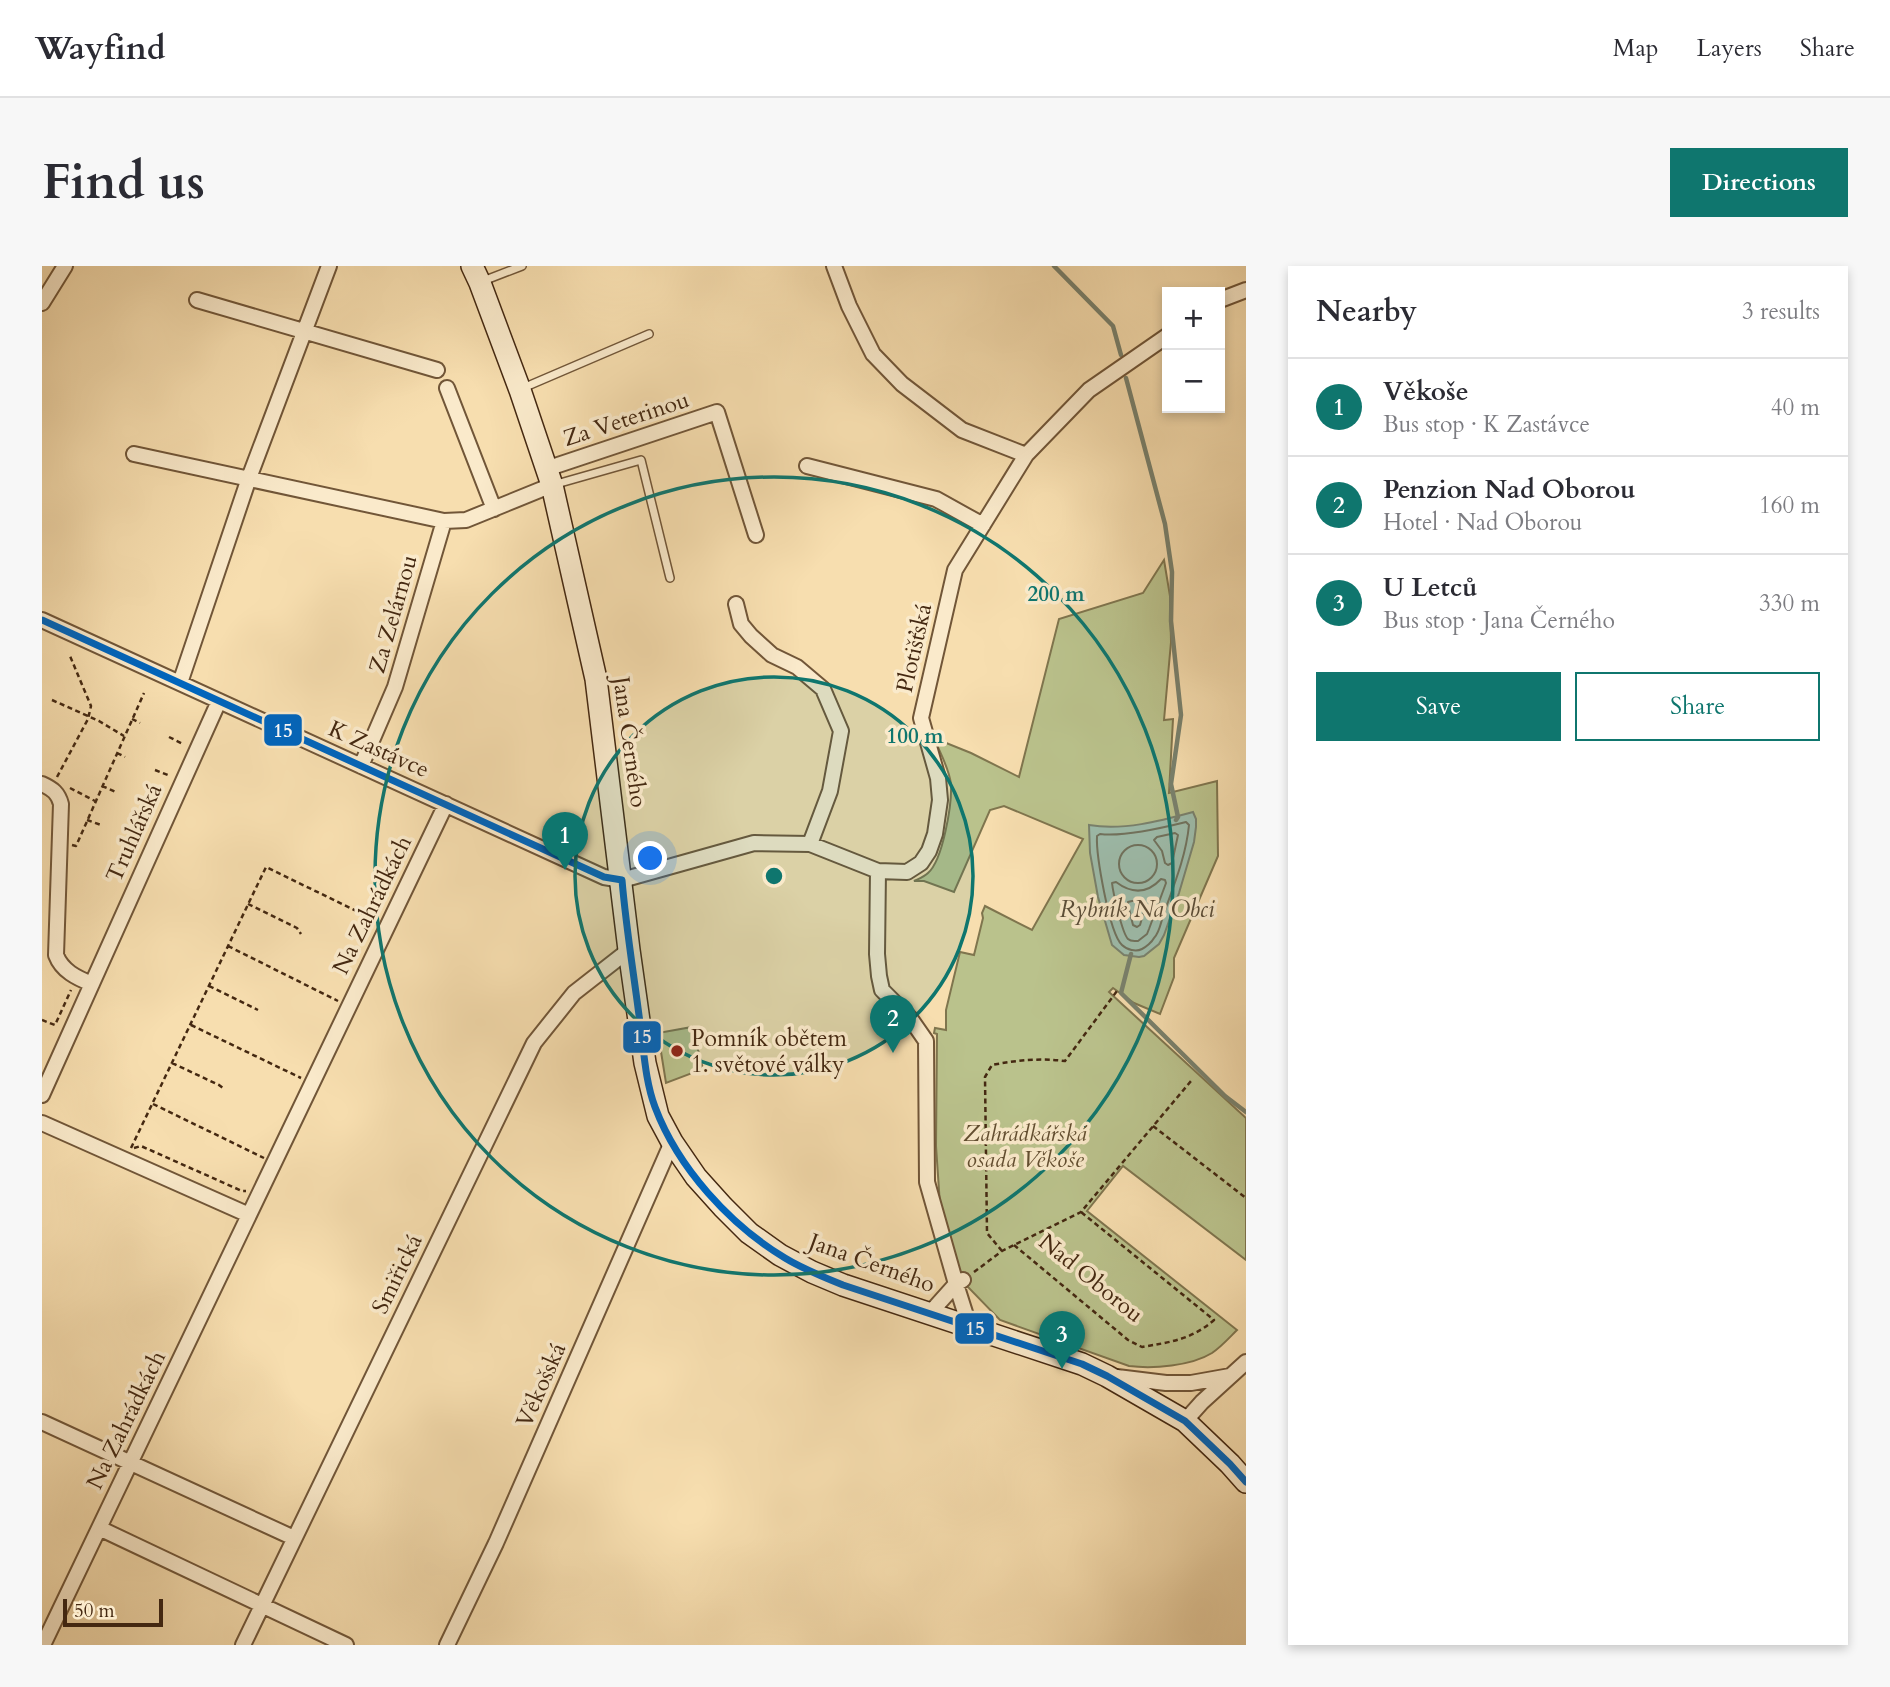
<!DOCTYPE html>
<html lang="en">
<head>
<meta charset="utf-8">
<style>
  body { margin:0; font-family:Cardo,serif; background:#f7f7f7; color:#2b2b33 }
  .controls { position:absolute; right:21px; top:21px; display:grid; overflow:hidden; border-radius:0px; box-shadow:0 4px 10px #0003 }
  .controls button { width:63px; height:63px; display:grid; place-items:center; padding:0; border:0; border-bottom:2px solid #e1e1e2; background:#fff; color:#2b2b33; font:35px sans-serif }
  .scale { position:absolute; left:21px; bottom:18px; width:100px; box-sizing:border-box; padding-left:7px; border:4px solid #442811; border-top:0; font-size:19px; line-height:24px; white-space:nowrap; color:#442811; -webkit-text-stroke:5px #faeacb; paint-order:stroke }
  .you { position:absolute; left:609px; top:593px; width:24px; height:24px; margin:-18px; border:5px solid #fff; border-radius:50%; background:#1a73e8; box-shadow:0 0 0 10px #1a73e833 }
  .badge { display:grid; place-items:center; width:46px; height:46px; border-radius:50%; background:#0f766e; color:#fff; font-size:23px; font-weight:700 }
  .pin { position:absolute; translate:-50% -58px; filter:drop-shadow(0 2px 4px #0008) }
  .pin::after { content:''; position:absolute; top:37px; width:24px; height:21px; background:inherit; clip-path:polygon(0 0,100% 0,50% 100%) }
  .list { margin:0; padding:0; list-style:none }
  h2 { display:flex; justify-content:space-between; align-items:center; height:91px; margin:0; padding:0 28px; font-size:30px }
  h2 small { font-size:23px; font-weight:400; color:#7c7c81 }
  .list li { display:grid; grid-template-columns:46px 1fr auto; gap:21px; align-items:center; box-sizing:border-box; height:98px; padding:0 28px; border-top:2px solid #e1e1e2 }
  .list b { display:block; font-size:26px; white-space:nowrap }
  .list p { margin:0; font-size:23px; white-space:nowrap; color:#7c7c81 }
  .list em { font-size:23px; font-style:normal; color:#7c7c81 }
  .actions { display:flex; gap:14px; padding:21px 28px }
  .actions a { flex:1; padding:16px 0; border:2px solid #0f766e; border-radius:0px; text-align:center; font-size:24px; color:#0f766e }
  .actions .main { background:#0f766e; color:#fff }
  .map { position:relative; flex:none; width:1204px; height:1379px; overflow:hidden; border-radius:0px }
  header { display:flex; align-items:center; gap:42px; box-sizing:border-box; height:98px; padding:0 35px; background:#fff; border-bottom:2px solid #e1e1e2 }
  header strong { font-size:33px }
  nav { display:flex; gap:38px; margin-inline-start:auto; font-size:24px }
  .intro { display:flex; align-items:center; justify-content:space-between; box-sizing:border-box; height:168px; padding:0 42px }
  h1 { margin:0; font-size:49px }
  .button { padding:18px 32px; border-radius:0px; background:#0f766e; color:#fff; font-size:24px; font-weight:700 }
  main { display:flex; gap:42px; padding:0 42px }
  aside { flex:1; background:#fff; border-radius:0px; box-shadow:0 4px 10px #0003 }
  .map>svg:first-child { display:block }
  .green { fill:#bac28c; stroke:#7f754e; stroke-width:2 }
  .water { fill:#9dbcab; stroke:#79816d; stroke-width:2 }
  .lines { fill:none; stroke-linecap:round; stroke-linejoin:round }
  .shore { stroke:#70725e; stroke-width:2 }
  .stream { stroke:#79816d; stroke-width:4.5 }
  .lane-casing { stroke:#715638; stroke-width:10 }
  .street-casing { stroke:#715638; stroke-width:18 }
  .secondary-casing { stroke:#442811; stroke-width:24 }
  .path { stroke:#442811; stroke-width:2.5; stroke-dasharray:5 3.5; stroke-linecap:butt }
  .lane { stroke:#faeacb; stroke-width:7 }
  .street { stroke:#faeacb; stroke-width:14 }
  .secondary { stroke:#faeacb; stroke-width:21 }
  .bus-1-casing { stroke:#faeacb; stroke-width:12 }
  .bus-1 { stroke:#0065bd; stroke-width:7 }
  .ring { fill:none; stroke:#0f766e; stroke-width:3.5 }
  .poi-dot { fill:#8f2418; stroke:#faeacb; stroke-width:2.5 }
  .labels { text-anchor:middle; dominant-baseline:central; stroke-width:7; stroke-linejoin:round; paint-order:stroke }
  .street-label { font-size:23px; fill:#442811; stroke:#faeacb }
  .poi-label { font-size:23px; fill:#442811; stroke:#faeacb; text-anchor:start }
  .park-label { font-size:23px; font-style:italic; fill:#624e30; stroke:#faeacb }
  .water-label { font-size:24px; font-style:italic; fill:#5a4d38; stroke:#faeacb }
  .centre { fill:#0f766e; stroke:#faeacb; stroke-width:3.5 }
  .ring-label { font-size:21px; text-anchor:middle; font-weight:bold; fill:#0f766e; stroke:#faeacb; stroke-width:7; stroke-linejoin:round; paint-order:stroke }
  .line-badge { stroke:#faeacb; stroke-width:2.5 }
  .badge-label { font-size:19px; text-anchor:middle; font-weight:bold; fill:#fff }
</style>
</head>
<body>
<header>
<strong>Wayfind</strong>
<nav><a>Map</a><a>Layers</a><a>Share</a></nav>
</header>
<div class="intro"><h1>Find us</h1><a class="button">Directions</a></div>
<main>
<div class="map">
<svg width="1204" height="1379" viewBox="0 0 1204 1379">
  <rect width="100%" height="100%" fill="#f7deaf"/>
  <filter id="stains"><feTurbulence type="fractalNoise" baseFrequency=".00286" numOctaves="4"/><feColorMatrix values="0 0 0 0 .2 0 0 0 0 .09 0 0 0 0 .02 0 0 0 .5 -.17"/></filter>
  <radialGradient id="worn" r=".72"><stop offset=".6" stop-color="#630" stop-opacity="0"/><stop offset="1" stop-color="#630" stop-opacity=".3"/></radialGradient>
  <path class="green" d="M1122,294l6,36 1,46 -7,78 9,-1 -4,74 48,-12 1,75 -44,102v19l-14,37 -26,-11 -21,-15 -4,4 137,126v142l-123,-94 -36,45 150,119c-8,8 -16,17 -25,23 -21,13 -59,16 -83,13l-129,-46 -35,-36 -9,-19 -16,-60 -4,-59 1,-112 -3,-1 1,-5 11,2v-20l14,-58 14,3 9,-37 -1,-5 3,-7 47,24 51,-91 -79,-33 -14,4 -36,82 -30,-11h-10c4,-2 10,-4 14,-8 15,-13 24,-69 23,-89 -2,-16 -11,-31 -17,-46l37,15 48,24 40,-158 84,-26z
    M650,761l11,42 -37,14 -8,-50z"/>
  <path class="water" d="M1151,546l3,7v8l-2,15 -15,51 -15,42 -5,9 -15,12 -5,1 -15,-2 -12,-10 -14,-48 -8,-44 -1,-28c34,6 71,-4 104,-13z"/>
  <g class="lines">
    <path class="shore" d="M1144,556l3,3c-3,31 -15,60 -25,88 -3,8 -4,19 -10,25 -2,4 -8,9 -12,11 -6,3 -15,1 -20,-4 -13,-12 -26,-91 -25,-109l3,-2c23,3 62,-6 86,-12z
      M1133,567l3,2 -6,28 -4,2 -3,-2 -3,-12 -8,-11 3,-3z
      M1077 598a19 19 0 1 1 38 0a19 19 0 1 1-38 0Z
      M1119,613l4,1 1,3 -17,46 -2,5 -9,7c-4,0 -7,1 -10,-2 -6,-6 -15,-47 -16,-56l4,-1c16,12 31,12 45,-3z
      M1090,635h12l2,3 -6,21 -3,2 -4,-2 -5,-20v-3z"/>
    <path class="stream" d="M1012,0l59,60 8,29
      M1084,112l39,146 7,48 -1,49 10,94 -10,69 7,33 -2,3
      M1089,688l-10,39 104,103 21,16"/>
    <g class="lane-casing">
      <path id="lane" d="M441,15l39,-15
        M481,122l126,-54
        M511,219l88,-25 29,118"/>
    </g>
    <g class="street-casing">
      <path id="street" d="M792,0l15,40 24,48 29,30 60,46 64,25
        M155,34l240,70
        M1178,34l26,-10
        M0,37l23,-37
        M405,122l47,121
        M92,188l310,67 22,-1 86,-35
        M765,200l129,33 47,26
        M504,203l171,-57 39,123
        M694,338l5,20 10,12 21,19 25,12 26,22 18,42 -11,60 -20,53
        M0,354l562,257 18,3 132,-37 56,1 68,27 29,1 14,-9 8,-12 6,-17 5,-34 -2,-22 -17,-60 34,-148 71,-115 63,-65 78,-54
        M138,417l69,-205 80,-212
        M319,500l34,-79 49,-166
        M0,518c11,5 16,9 19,20l-5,151c6,16 21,23 36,29
        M836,605l-1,83 2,22 3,14 28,28 16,23 1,141 29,102 -26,29
        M0,829l177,-394
        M0,857l207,92
        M921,1014l-7,4 13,41
        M1075,1111l49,6h25l39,-7
        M1143,1155l17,-19 44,-40
        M0,1156l252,116
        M57,1262l247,117
        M1,1379l403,-841
        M201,1379l291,-602 40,-50 55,-43
        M405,1379l49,-102 176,-401"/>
    </g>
    <g class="secondary-casing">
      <path id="secondary" d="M430,0l8,17 40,107 32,95 44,194 33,271 16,113 13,53 14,26 24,35 27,30 26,26 31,22 32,17 31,13 239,79 25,12 78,45 45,43 16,18"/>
    </g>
    <path class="path" d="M10,434l47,21 25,15
      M90,453l8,4
      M127,471l14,7
      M75,487l8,4
      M113,504l13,5
      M15,511l31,-58 3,-13 -21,-50
      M60,520l14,6
      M28,522l25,13
      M100,539l11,4
      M45,554l14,5
      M84,573l11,5
      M30,579l4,1 68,-153
      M206,638l49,24 4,6
      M186,680l110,55
      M167,720l49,24
      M0,754l13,5 16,-35
      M149,759l110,53
      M130,797l47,22 4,3
      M111,838l111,54
      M1111,860l93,72
      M89,882l135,-281 109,53
      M92,882l7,-2 101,45h4
      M972,979l114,95 14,7c28,-5 49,-7 72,-27l-133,-108
      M960,985l-15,-18 -2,-156 7,-12c25,-5 48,-7 73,-4l52,-70
      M932,1006l28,-21 79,-39 110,-131"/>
    <use href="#lane" class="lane"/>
    <use href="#street" class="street"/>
    <use href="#secondary" class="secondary"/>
    <g class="bus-1-casing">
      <path id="bus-1" d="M0,354l562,257 18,3c4,48 12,95 18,143 4,28 5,57 15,84 23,61 75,118 130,151 18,11 38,19 58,27l239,79 25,12 78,45 45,43 16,18"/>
    </g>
    <use href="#bus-1" class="bus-1"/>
  </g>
  <circle cx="732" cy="610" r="199" fill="#0f766e" fill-opacity=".12"/>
  <g class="ring">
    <circle cx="732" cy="610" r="199"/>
    <circle cx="732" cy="610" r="399"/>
  </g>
  <circle class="poi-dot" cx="635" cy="785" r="7"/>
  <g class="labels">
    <g class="street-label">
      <text transform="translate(584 153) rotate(-18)">Za Veterinou</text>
      <text transform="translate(351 348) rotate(-74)">Za Zelárnou</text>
      <text transform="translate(872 382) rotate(-77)">Plotišťská</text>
      <text transform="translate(588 476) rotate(82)">Jana Černého</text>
      <text transform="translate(337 483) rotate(24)">K Zastávce</text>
      <text transform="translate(92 567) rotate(-66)">Truhlářská</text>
      <text transform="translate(330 639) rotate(-64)">Na Zahrádkách</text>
      <text transform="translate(830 997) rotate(20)">Jana Černého</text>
      <text transform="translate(355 1008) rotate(-64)">Smiřická</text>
      <text transform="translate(1049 1012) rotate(39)">Nad Oborou</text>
      <text transform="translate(499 1119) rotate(-66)">Věkošská</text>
      <text transform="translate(84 1154) rotate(-64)">Na Zahrádkách</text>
    </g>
    <g class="poi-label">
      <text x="649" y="772">Pomník obětem<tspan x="649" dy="26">1. světové války</tspan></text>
    </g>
    <g class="park-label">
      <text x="983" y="867">Zahrádkářská<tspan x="983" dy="26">osada Věkoše</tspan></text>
    </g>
    <g class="water-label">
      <text x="1095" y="643">Rybník Na Obci</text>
    </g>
  </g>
  <circle cx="732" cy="610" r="10" class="centre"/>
  <g class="ring-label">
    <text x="1014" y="335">200 m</text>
    <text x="873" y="477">100 m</text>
  </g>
  <g class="line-badge">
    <rect x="221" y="447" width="40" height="34" rx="7" fill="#0065bd"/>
    <rect x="580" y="754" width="40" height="34" rx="7" fill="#0065bd"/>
    <rect x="912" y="1046" width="41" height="33" rx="7" fill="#0065bd"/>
  </g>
  <g class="badge-label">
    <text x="241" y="471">15</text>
    <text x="600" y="777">15</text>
    <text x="933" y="1069">15</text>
  </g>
  <rect width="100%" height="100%" filter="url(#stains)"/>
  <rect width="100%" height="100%" fill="url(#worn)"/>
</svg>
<div class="controls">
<button>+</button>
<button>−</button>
</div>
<div class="scale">50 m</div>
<div class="you"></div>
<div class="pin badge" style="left:523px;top:604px">1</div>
<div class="pin badge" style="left:851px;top:787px">2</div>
<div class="pin badge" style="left:1020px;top:1103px">3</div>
</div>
<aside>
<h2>Nearby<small>3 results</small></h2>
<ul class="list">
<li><span class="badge">1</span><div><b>Věkoše</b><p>Bus stop · K Zastávce</p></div><em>40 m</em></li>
<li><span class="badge">2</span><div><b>Penzion Nad Oborou</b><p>Hotel · Nad Oborou</p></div><em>160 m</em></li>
<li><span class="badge">3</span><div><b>U Letců</b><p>Bus stop · Jana Černého</p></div><em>330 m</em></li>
</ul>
<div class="actions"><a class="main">Save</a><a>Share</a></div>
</aside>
</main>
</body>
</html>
